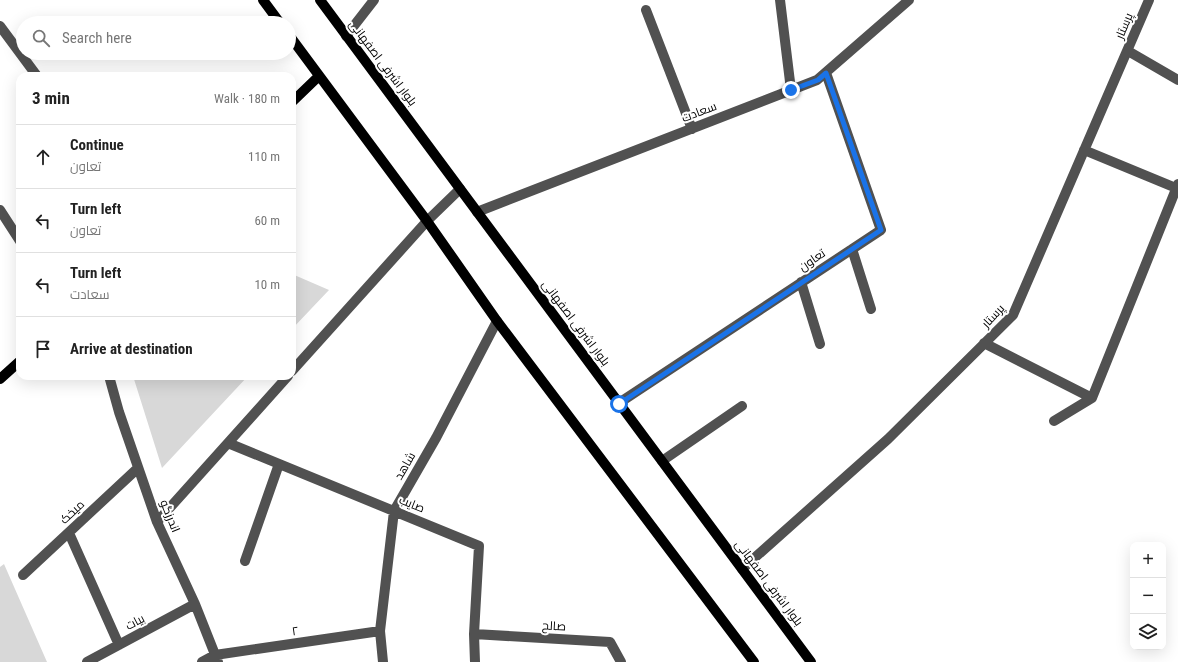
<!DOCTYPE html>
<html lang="en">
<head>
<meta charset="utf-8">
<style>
  body { margin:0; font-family:"Roboto Condensed",Cairo,sans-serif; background:#f2f2f2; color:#222 }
  .controls { position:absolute; right:12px; bottom:12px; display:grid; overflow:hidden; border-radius:8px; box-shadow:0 4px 16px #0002 }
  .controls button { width:36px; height:36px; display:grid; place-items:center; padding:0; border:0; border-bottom:1px solid #e0e0e0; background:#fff; color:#222; font:20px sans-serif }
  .stop { position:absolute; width:12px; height:12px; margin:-9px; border:3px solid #1a73e8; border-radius:50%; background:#fff }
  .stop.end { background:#1a73e8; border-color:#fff; box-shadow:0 1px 4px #0008 }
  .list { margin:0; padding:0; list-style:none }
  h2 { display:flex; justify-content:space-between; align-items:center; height:52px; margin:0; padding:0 16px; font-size:17px }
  h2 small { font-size:13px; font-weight:400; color:#767676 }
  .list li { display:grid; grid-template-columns:26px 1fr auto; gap:12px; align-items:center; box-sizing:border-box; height:64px; padding:0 16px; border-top:1px solid #e0e0e0 }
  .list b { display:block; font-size:15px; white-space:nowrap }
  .list p { margin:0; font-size:13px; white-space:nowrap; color:#767676 }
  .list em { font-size:13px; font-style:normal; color:#767676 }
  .icon { flex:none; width:22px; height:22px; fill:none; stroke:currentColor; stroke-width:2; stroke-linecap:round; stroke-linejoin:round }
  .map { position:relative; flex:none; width:1178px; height:662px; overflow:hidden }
  .search { position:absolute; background:#fff; box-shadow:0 4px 16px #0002; left:16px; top:16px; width:280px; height:44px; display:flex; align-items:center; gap:10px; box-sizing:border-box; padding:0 14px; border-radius:22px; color:#767676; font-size:15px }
  .panel { position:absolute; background:#fff; box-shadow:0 4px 16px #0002; left:16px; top:72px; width:280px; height:308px; border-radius:12px }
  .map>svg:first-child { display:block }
  .green { fill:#d8d8d8 }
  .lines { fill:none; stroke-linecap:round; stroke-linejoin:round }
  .minor { stroke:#515151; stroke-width:10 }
  .major { stroke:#000; stroke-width:10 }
  .route { stroke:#1a73e8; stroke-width:5 }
  .labels { text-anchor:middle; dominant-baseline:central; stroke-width:4; stroke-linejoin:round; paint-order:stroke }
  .street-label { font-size:12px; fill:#000; stroke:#fff }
</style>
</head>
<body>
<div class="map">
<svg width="1178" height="662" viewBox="0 0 1178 662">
  <rect width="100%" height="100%" fill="#fff"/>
  <path class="green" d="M292,274l37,16 -37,39z
    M133,376h115l-86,92z
    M4,564l43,98h-47v-95z"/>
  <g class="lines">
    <path class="minor" d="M780,0l11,90
      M646,10l46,119
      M0,26l37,50
      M346,36l28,-36
      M1128,51l50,29
      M1084,150l92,38
      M0,210l20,31
      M477,212l340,-132 92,-80
      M852,249l19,60
      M801,282l19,62
      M984,343l108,55
      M292,371l135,-150 33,-32
      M109,376l10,36 38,110 38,82 23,58
      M619,403l262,-173 -55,-157
      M1054,421l38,-23 86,-214
      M228,443l251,103 -5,88 1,28
      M662,461l80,-55
      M157,522l131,-146
      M69,533l50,112
      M245,561l34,-97
      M742,569l146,-130 125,-124 136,-315
      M23,575l115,-107
      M474,634l136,8 11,20
      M87,662l108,-58
      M202,662l13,-7 165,-24
      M383,662l-3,-31 14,-120 42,-73 61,-117"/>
    <path class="major" d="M263,0l17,23
      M320,0l491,662
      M289,35l138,186 70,100 257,341
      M292,102l27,-26
      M0,379l20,-18"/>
  </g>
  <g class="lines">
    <path class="route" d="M619,404l262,-174 -55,-157 -8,7 -27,10"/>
  </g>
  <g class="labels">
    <g class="street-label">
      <text transform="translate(1124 26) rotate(-67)">پرستار</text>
      <text transform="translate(383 63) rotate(53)">بلوار اشرفی اصفهانی</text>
      <text transform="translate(699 112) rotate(-21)">سعادت</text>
      <text transform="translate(812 260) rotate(-34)">تعاون</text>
      <text transform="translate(993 316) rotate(-47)">پرستار</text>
      <text transform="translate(576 323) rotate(53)">بلوار اشرفی اصفهانی</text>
      <text transform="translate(405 466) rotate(-60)">شاهد</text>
      <text transform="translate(412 504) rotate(22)">صایب</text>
      <text transform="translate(72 512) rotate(-43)">میخک</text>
      <text transform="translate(170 516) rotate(68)">اندرزگو</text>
      <text transform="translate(769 583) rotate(53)">بلوار اشرفی اصفهانی</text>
      <text transform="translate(135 622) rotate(-28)">بیات</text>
      <text transform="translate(554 626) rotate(3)">صالح</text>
      <text transform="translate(295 631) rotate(-8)">۲</text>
    </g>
  </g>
</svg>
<div class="controls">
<button>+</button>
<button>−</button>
<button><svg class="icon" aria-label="layers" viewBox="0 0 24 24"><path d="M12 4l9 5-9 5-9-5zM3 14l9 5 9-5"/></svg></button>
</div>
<div class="stop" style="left:619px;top:404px"></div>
<div class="stop end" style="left:791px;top:90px"></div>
<div class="search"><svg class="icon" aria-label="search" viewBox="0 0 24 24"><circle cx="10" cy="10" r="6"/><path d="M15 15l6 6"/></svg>Search here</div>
<section class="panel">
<h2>3 min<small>Walk · 180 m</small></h2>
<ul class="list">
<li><svg class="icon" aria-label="ahead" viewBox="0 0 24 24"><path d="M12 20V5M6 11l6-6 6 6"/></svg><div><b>Continue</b><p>تعاون</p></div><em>110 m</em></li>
<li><svg class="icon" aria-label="left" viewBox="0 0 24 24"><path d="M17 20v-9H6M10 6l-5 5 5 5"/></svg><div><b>Turn left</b><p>تعاون</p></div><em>60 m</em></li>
<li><svg class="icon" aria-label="left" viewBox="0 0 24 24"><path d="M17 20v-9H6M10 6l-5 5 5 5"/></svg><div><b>Turn left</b><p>سعادت</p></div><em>10 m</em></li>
<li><svg class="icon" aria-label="arrive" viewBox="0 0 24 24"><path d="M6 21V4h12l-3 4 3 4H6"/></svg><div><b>Arrive at destination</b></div></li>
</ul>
</section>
</div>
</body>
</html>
